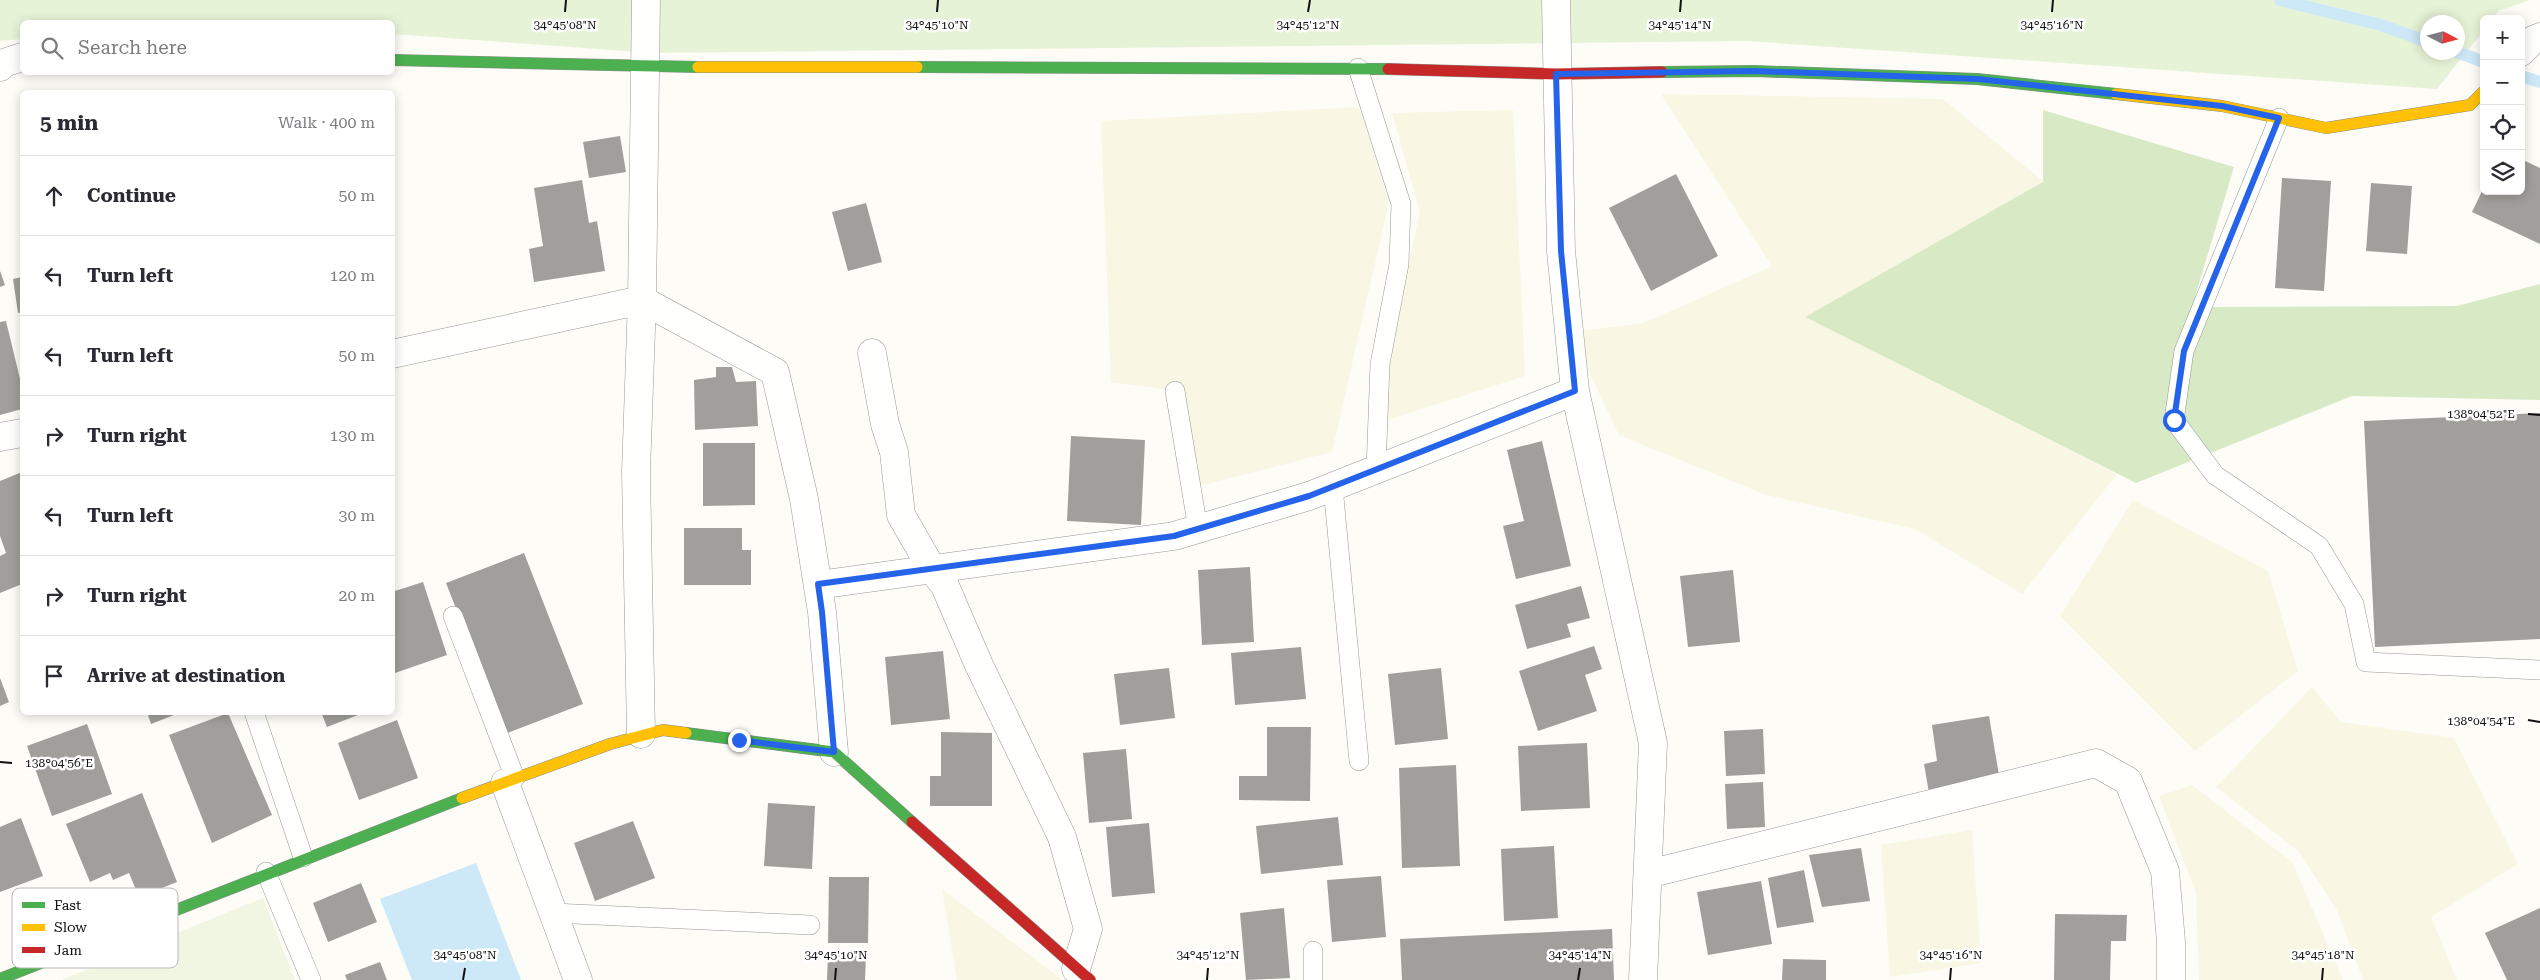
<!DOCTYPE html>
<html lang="en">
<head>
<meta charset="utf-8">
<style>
  body { margin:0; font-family:"Roboto Serif",serif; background:#f7f7f7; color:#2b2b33 }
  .controls { position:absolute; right:15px; top:15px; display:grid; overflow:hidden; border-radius:8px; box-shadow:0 2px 12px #0003 }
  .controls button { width:45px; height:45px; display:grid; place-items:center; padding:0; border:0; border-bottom:1px solid #e1e1e2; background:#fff; color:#2b2b33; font:25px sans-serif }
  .compass { position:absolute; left:2420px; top:15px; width:45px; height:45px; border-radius:50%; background:#fff; box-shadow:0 2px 12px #0003; rotate:96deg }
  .stop { position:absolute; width:15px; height:15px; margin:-11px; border:4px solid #2563eb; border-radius:50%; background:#fff }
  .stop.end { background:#2563eb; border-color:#fff; box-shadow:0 1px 5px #0008 }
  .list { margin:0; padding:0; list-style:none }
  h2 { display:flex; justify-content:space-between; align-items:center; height:65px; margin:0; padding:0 20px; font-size:21px }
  h2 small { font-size:16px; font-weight:400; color:#7c7c81 }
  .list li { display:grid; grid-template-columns:32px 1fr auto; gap:15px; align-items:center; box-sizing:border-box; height:80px; padding:0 20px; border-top:1px solid #e1e1e2 }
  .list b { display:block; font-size:19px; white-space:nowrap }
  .list em { font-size:16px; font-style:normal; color:#7c7c81 }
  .icon { flex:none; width:28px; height:28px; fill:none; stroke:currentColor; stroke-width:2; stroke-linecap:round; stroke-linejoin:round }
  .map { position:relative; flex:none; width:2540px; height:980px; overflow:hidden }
  .search { position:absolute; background:#fff; box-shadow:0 2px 12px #0003; left:20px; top:20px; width:375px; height:55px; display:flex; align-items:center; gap:12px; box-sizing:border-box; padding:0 18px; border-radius:8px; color:#7c7c81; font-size:19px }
  .panel { position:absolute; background:#fff; box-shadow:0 2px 12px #0003; left:20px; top:90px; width:375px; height:625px; border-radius:8px }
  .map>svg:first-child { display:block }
  .farmland { fill:#f9f7e4 }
  .green { fill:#e7f3d7; fill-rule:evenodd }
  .forest { fill:#d8eac5 }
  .pitch { fill:#f0f6e1 }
  .water { fill:#cde8f7 }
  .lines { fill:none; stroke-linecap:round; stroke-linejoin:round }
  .stream { stroke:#cde8f7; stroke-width:12 }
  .building { fill:#a19f9c }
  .lane-casing { stroke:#979795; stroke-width:20 }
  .street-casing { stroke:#979795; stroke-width:29 }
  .fast-casing { stroke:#8e8d8b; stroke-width:12 }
  .slow-casing { stroke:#8e8d8b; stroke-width:12 }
  .jam-casing { stroke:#8e8d8b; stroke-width:12 }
  .lane { stroke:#fffffe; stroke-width:19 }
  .street { stroke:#fffffe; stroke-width:28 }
  .fast { stroke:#4caf50; stroke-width:11 }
  .slow { stroke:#ffc107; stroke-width:11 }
  .jam { stroke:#c62828; stroke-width:11 }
  .route { stroke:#2563eb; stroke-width:6 }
  .ticks { fill:none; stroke:#111; stroke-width:2 }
  .key { fill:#fff; stroke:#b8b8b8; stroke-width:1 }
  .key-label { font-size:14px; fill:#111 }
  .ticks-label { font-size:12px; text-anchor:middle; fill:#111; stroke:#fff; stroke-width:5; stroke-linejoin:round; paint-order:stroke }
</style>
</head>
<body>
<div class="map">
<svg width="2540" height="980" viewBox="0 0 2540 980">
  <rect width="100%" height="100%" fill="#fdfcf7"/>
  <path class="farmland" d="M1661,94l282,5 101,83 -238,135 311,157 -95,120 -107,-65 -149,-34 -147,-60 -49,-103 74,-9 128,-57z
    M1359,107l30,95 -57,250 -136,35 -12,-95 -73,-10 -10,-261z
    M1513,110l12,266 -153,49 48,-213 -28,-99z
    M2133,500l135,71 30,100 -103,80 -135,-135z
    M2312,687l29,35 113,16 64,126 -87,53 26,63h-94l-26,-70 -38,-58 -83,-65z
    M2192,785l100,77 51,118h-144l-3,-87 -37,-97z
    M1972,830l9,133 -91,14 -9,-132z
    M942,889l121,91h-106z"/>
  <path class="green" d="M0,0h2530l-32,11 -5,8h-9v11l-47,59 -691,-48 -1093,12 -260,-19 -1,-12h-370v17l-22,2zM2428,22h30v30h-30z"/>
  <path class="forest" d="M2043,110l191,57 -42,140 265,-1 83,-22v116l-188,-4 -216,87 -331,-166 238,-135z"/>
  <path class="pitch" d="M263,898l32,82h-233z"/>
  <path class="water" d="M476,863l45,117h-109l-32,-81z"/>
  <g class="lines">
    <path class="stream" d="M2280,0l101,25 47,17
      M2457,52l27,10
      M2521,76l19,6"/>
  </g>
  <path class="building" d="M620,136l6,36 -37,6 -6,-36z
    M2521,159l19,9v76l-68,-32 12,-25v4h37z
    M1676,174l42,82 -67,35 -42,-83z
    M2282,178l49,3 -7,110 -49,-3z
    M582,180l7,43 8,-2 8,50 -71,11 -5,-33 14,-3 -9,-58z
    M2371,183l41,3 -5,68 -41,-3z
    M866,203l16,59 -34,9 -16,-59z
    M0,271l5,14 -5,2z
    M22,277v35l-4,1 -5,-34z
    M6,321l16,66v22l-22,6v-93z
    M716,367h16l4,15 20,-1 2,45 -63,4 -1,-50 22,-3z
    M2540,413v226l-165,8 -11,-226z
    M1071,436l74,4 -4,85 -74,-4z
    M1542,441l29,125 -55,13 -13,-53 21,-5 -17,-71z
    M703,443h52v62l-52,1z
    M22,472v112l-22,9v-37l6,-3 -6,-17v-55z
    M684,528h58v22h9v35h-67z
    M524,553l59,151 -78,30 -59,-151z
    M1250,567l4,75 -52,3 -4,-75z
    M1733,570l7,72 -52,5 -8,-71z
    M423,582l24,73 -52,18 -3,-8v-73z
    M1581,586l9,32 -23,6 4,13 -44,12 -12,-44z
    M1594,646l8,23 -17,6 12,36 -59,20 -19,-60z
    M1301,647l5,52 -71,6 -4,-52z
    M943,651l7,68 -59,6 -6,-68z
    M1169,668l6,50 -55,7 -6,-51z
    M1441,668l7,71 -53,6 -7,-71z
    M0,678l9,24 -9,4z
    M147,712h32v1l-28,11z
    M321,712h42v1l-36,14z
    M228,713l44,102 -60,28 -43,-108z
    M1989,716l11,65 -71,12 -5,-29 13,-3 -5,-36z
    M397,720l21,58 -59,22 -21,-57z
    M87,724l25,70 -60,22 -25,-70z
    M1267,727h44l-1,74 -71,-1v-24h28z
    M1763,729l2,45 -39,2 -2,-45z
    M941,732l51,1v73h-62v-30h11z
    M1587,743l3,65 -69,3 -3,-65z
    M1126,749l6,70 -43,4 -6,-70z
    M1456,765l4,101 -58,2 -3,-100z
    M1763,782l2,45 -38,2 -2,-45z
    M142,793l35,89 -38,15 -10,-24 -16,7 -3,-7 -20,9 -24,-58z
    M768,803l47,3 -3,63 -48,-3z
    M1338,817l5,48 -82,9 -5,-48z
    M21,818l22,58 -43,16v-65z
    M633,821l22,57 -60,23 -21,-58z
    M1149,823l6,70 -43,4 -6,-70z
    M1554,846l4,72 -54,3 -3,-72z
    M1861,848l9,53 -48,6 -13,-52z
    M1804,870l10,52 -37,6 -9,-50z
    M1381,876l5,61 -54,5 -5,-62z
    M829,877h40l-1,66h-40z
    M1761,881l11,63 -64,11 -11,-63z
    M361,883l16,39 -49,20 -15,-39z
    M1284,908l6,70 -44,2 -6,-67z
    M2540,908v72h-33l-22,-47z
    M2055,914l72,1 -1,26h-15l-1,39h-56z
    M1612,929l2,51h-212l-2,-41z
    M828,954l38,1 -1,25h-38z
    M1783,959l43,1v20h-44z
    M380,962l7,18h-40l-2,-5z"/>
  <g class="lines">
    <g class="lane-casing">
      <path id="lane" d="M1358,68l43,136 -2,60 -19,100 -4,106
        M2279,118l-95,233 -10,69 41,55 104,71 35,58 12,58 174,8
        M1175,391l23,138
        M1333,487l26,274
        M453,616l62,162
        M254,712l49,145
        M266,872l45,108
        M553,913l257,12
        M1313,951v29"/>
    </g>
    <g class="street-casing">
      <path id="street" d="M1556,0l5,251 14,140 78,352 -10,237
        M2521,52l12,-12 7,-3
        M0,67l4,-4 18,-6
        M872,353l13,71 9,28 7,63 31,54 13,17 34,79 83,172 26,92 -12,40
        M392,354l250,-54 133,72 29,127 18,113 12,140
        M0,437l22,-4
        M818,585l356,-49 135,-40 266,-105
        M641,734l-5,-262 6,-172 4,-300
        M505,783l73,197
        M1648,874l448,-111 32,18 37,90 6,71v38"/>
    </g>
    <g class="fast-casing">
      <path id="fast" d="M392,60l306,7
        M917,67l471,2
        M1662,72l92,-1 223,8 139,15
        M686,733l148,19 78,70
        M0,979l462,-181"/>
    </g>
    <g class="slow-casing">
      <path id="slow" d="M698,67h219
        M2116,94l106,12 104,22 144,-23 14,-14
        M462,798l148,-54 53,-14 23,3"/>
    </g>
    <g class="jam-casing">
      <path id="jam" d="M1388,69l168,5 106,-2
        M912,822l178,158"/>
    </g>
    <use href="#lane" class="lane"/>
    <use href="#street" class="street"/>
    <use href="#fast" class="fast"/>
    <use href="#slow" class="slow"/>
    <use href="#jam" class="jam"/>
  </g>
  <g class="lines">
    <path class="route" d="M739,740l95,12 -12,-140 -4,-28 356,-48 135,-40 266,-105 -14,-140 -5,-177 198,-3 224,8 244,27 57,12 -95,233 -10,69"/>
  </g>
  <path class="ticks" d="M565,12l1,-12M937,12l1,-12M1308,12l2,-12M1680,12l1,-12M2052,12l1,-12M2528,414l12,1M2528,720l12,2M0,762l12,1M463,980l2,-12M835,980l1,-12M1207,980l1,-12M1578,980l2,-12M1950,980l1,-12M2322,980l1,-12"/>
  <rect x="12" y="888" width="166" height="80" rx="8" class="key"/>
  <rect x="22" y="902" width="23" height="6" fill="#4caf50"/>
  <rect x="22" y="924" width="23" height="7" fill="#ffc107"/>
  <rect x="22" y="947" width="23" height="6" fill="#c62828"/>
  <g class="key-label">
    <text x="54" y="910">Fast</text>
    <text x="54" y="932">Slow</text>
    <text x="54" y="955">Jam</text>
  </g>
  <g class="ticks-label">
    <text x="565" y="29">34°45'08"N</text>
    <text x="937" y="29">34°45'10"N</text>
    <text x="1308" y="29">34°45'12"N</text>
    <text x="1680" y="29">34°45'14"N</text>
    <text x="2052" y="29">34°45'16"N</text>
    <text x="2481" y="418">138°04'52"E</text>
    <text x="2481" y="725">138°04'54"E</text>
    <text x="59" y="767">138°04'56"E</text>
    <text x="465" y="959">34°45'08"N</text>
    <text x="836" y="959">34°45'10"N</text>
    <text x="1208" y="959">34°45'12"N</text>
    <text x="1580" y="959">34°45'14"N</text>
    <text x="1951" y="959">34°45'16"N</text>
    <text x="2323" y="959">34°45'18"N</text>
  </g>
</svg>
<div class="controls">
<button>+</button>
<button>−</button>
<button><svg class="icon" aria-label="locate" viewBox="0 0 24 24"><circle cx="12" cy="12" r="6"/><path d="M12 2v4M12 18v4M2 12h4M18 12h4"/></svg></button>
<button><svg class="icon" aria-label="layers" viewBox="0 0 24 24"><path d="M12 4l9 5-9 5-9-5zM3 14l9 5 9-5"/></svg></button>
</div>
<svg class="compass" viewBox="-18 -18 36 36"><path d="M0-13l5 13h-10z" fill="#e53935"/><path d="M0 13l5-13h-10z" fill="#7c7c81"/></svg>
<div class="stop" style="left:2174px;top:420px"></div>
<div class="stop end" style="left:739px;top:740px"></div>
<div class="search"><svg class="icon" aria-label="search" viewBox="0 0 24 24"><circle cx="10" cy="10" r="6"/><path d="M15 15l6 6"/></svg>Search here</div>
<section class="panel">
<h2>5 min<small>Walk · 400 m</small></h2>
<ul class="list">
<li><svg class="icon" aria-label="ahead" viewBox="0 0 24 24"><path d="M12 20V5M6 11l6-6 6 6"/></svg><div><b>Continue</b></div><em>50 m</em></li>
<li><svg class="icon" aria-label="left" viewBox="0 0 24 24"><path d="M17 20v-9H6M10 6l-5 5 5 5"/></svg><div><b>Turn left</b></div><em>120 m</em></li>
<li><svg class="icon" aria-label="left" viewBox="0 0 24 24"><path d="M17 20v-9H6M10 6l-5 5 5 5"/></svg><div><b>Turn left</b></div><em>50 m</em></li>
<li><svg class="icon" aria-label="right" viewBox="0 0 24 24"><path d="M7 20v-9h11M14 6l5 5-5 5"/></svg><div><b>Turn right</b></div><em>130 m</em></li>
<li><svg class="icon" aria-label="left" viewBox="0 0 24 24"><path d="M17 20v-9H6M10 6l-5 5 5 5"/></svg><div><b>Turn left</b></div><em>30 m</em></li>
<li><svg class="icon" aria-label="right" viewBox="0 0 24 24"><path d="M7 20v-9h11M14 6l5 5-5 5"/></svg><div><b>Turn right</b></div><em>20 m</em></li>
<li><svg class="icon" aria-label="arrive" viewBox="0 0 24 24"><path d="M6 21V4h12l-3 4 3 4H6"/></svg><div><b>Arrive at destination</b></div></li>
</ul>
</section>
</div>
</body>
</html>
